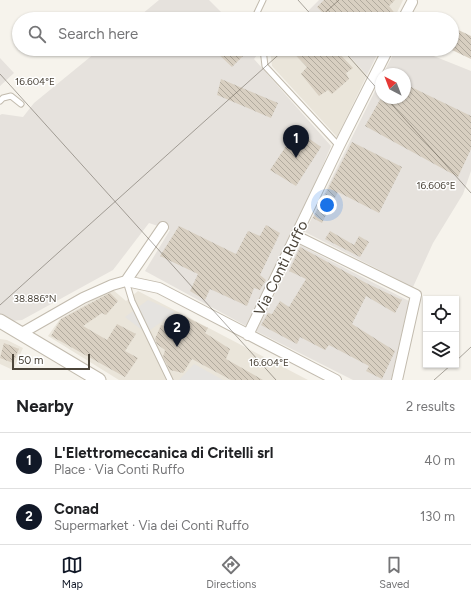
<!DOCTYPE html>
<html lang="en">
<head>
<meta charset="utf-8">
<style>
  body { margin:0; font-family:Figtree,sans-serif; background:#f6f6f6; color:#202124 }
  .controls { position:absolute; right:12px; bottom:12px; display:grid; overflow:hidden; border-radius:0px; box-shadow:0 1px 3px #0004 }
  .controls button { width:36px; height:36px; display:grid; place-items:center; padding:0; border:0; border-bottom:1px solid #e0e0e0; background:#fff; color:#202124; font:20px sans-serif }
  .compass { position:absolute; left:375px; top:68px; width:36px; height:36px; border-radius:50%; background:#fff; box-shadow:0 1px 3px #0004; rotate:318deg }
  .scale { position:absolute; left:12px; bottom:10px; width:78px; box-sizing:border-box; padding-left:4px; border:2px solid #4b4439; border-top:0; font-size:11px; line-height:14px; white-space:nowrap; color:#4b4439; -webkit-text-stroke:3px #fff; paint-order:stroke }
  .you { position:absolute; left:327px; top:205px; width:14px; height:14px; margin:-10px; border:3px solid #fff; border-radius:50%; background:#1a73e8; box-shadow:0 0 0 6px #1a73e833 }
  .badge { display:grid; place-items:center; width:26px; height:26px; border-radius:50%; background:#111827; color:#fff; font-size:13px; font-weight:700 }
  .pin { position:absolute; translate:-50% -33px; filter:drop-shadow(0 1px 2px #0008) }
  .pin::after { content:''; position:absolute; top:21px; width:14px; height:12px; background:inherit; clip-path:polygon(0 0,100% 0,50% 100%) }
  .list { margin:0; padding:0; list-style:none }
  h2 { display:flex; justify-content:space-between; align-items:center; height:52px; margin:0; padding:0 16px; font-size:17px }
  h2 small { font-size:13px; font-weight:400; color:#757577 }
  .list li { display:grid; grid-template-columns:26px 1fr auto; gap:12px; align-items:center; box-sizing:border-box; height:56px; padding:0 16px; border-top:1px solid #e0e0e0 }
  .list b { display:block; font-size:15px; white-space:nowrap }
  .list p { margin:0; font-size:13px; white-space:nowrap; color:#757577 }
  .list em { font-size:13px; font-style:normal; color:#757577 }
  .icon { flex:none; width:22px; height:22px; fill:none; stroke:currentColor; stroke-width:2; stroke-linecap:round; stroke-linejoin:round }
  .map { position:relative; flex:none; width:471px; height:380px; overflow:hidden }
  .search { position:absolute; background:#fff; box-shadow:0 1px 3px #0004; left:12px; right:12px; top:12px; height:44px; display:flex; align-items:center; gap:10px; box-sizing:border-box; padding:0 14px; border-radius:22px; color:#757577; font-size:15px }
  .sheet { height:164px; background:#fff }
  nav { display:flex; justify-content:space-around; align-items:center; box-sizing:border-box; height:56px; border-top:1px solid #e0e0e0; background:#fff; font-size:11px; color:#757577 }
  nav a { display:grid; justify-items:center; gap:2px }
  nav .on { color:#111827 }
  .map>svg:first-child { display:block }
  .residential { fill:#eae5da }
  .industrial { fill:#e6e2dd }
  .parking { fill:#e5e3e0 }
  .building { fill:url(#building-back-hatch) }
  .lines { fill:none; stroke-linecap:round; stroke-linejoin:round }
  .service-casing { stroke:#c2bbae; stroke-width:7 }
  .minor-casing { stroke:#c2bbae; stroke-width:12 }
  .tertiary-casing { stroke:#c2bbae; stroke-width:15 }
  .service { stroke:#fff; stroke-width:5 }
  .minor { stroke:#fff; stroke-width:10 }
  .tertiary { stroke:#fff; stroke-width:13 }
  .ticks { fill:none; stroke:#4b4439; stroke-width:1; stroke-opacity:0.45 }
  .labels { text-anchor:middle; dominant-baseline:central; stroke-width:3; stroke-linejoin:round; paint-order:stroke }
  .street-label { font-size:15px; fill:#4b4439; stroke:#fff }
  .ticks-label { font-size:10px; text-anchor:middle; fill:#4b4439; stroke:#fff; stroke-width:3; stroke-linejoin:round; paint-order:stroke }
</style>
</head>
<body>
<div class="map">
<svg width="471" height="380" viewBox="0 0 471 380">
  <defs>
    <pattern id="building-back-hatch" width="6" height="6" patternUnits="userSpaceOnUse"><rect width="6" height="6" fill="#d8cfc1"/><path d="M-1 5l2 2M0 0l6 6M5-1l2 2" fill="none" stroke="#b1aa9e"/></pattern>
  </defs>
  <rect width="100%" height="100%" fill="#f6f3ec"/>
  <path class="residential" d="M350,0h53l-9,19h-26z
    M270,49h73l24,26 -30,62 -65,-71z
    M112,289l14,12 12,-10 170,89h-189l-71,-44 12,-17z
    M0,339l7,1 16,8 -10,22 -13,-6z"/>
  <path class="industrial" d="M159,0h50l19,19h-92z
    M319,0h31l18,19h-52l-8,-8z
    M100,49h156l3,3 -5,7 77,87 -23,55 -60,126 -103,-56 25,-41 -21,-7 -36,47 -91,50 -11,1 -11,-7v-199l2,-1 21,3 11,-14z
    M343,49h37l-13,26z
    M396,49h20l55,22v100l-8,23 -30,49 -20,44 -108,-55 76,-153v19h24v-24h-22z
    M0,58l14,15 -14,13z
    M300,245l109,56 -18,79h-38l-97,-49z"/>
  <path class="parking" d="M148,300l27,12 -29,21 -21,-16z
    M194,364l29,16h-44z"/>
  <path class="building" d="M324,0h71l-6,6 8,10v3h-4l-9,-7 -8,7h-47l-12,-12z
    M452,27l19,9v23l-19,-9z
    M213,49h37l-18,18z
    M290,49h45l18,19 -7,5 3,6 -17,15 -4,-4 -9,6 -18,-22 6,-7z
    M221,79l57,24 -7,15 -54,-23z
    M405,84l66,32v33l-13,28 -93,-51 16,-28h24z
    M297,130l24,17 -25,39 -26,-16z
    M352,142l50,25 -23,46 -41,-21 -16,31 -9,-5z
    M266,225l14,8 -20,42 6,5 -6,10 -6,-2 -7,18 -37,-17 -5,11 -15,-9 8,-17 -38,-18 19,-30 57,28 12,-23 12,5z
    M330,231l24,14 5,-9 10,6 -9,15 -35,-18z
    M300,247l68,37 34,16 -7,13 -29,-17 -14,28 43,27 -13,28 -16,-8 3,-5 -40,-21 -4,5 -25,-13 -3,7 -36,-19 7,-12 4,1 8,-13 9,6 17,-28 -17,-8z
    M110,293l8,8 -12,14 -4,-2 -19,13 24,14 10,-16 19,10 -11,17 13,7 -13,19 -74,-41 10,-17z
    M184,316l24,12 -3,5 25,16 -4,10 37,21h-32l-39,-21 -9,14 -13,-3 -7,-13 2,-7 -8,-6 -2,-5 6,-14 14,4z
    M4,343l15,6 -6,14 -13,-5z"/>
  <g class="lines">
    <g class="service-casing">
      <path id="service" d="M254,19l9,-19
        M263,49l2,17 74,80
        M0,101l3,-3 8,-2 10,8
        M126,281l6,20 38,79"/>
    </g>
    <g class="minor-casing">
      <path id="minor" d="M403,19l9,-17
        M296,236l120,59 -19,85
        M126,281l37,-54
        M20,334l63,-36 29,-13 14,-4 33,7 177,92
        M248,335l91,-189 49,-97"/>
    </g>
    <g class="tertiary-casing">
      <path id="tertiary" d="M0,321l99,59"/>
    </g>
    <use href="#service" class="service"/>
    <use href="#minor" class="minor"/>
    <use href="#tertiary" class="tertiary"/>
  </g>
  <path class="ticks" d="M298,0l17,19M318,19l21,-19M342,49l39,44M0,74l276,306M386,98l85,95M0,305l285,-256M456,361l15,-14M434,380l17,-15"/>
  <g class="labels">
    <g class="street-label">
      <text transform="translate(281 268) rotate(-64)">Via Conti Ruffo</text>
    </g>
  </g>
  <g class="ticks-label">
    <text x="35" y="85">16.604°E</text>
    <text x="436" y="189">16.606°E</text>
    <text x="35" y="302">38.886°N</text>
    <text x="269" y="366">16.604°E</text>
  </g>
</svg>
<div class="controls">
<button><svg class="icon" aria-label="locate" viewBox="0 0 24 24"><circle cx="12" cy="12" r="6"/><path d="M12 2v4M12 18v4M2 12h4M18 12h4"/></svg></button>
<button><svg class="icon" aria-label="layers" viewBox="0 0 24 24"><path d="M12 4l9 5-9 5-9-5zM3 14l9 5 9-5"/></svg></button>
</div>
<svg class="compass" viewBox="-18 -18 36 36"><path d="M0-13l5 13h-10z" fill="#e53935"/><path d="M0 13l5-13h-10z" fill="#757577"/></svg>
<div class="scale">50 m</div>
<div class="you"></div>
<div class="pin badge" style="left:296px;top:158px">1</div>
<div class="pin badge" style="left:177px;top:347px">2</div>
<div class="search"><svg class="icon" aria-label="search" viewBox="0 0 24 24"><circle cx="10" cy="10" r="6"/><path d="M15 15l6 6"/></svg>Search here</div>
</div>
<section class="sheet">
<h2>Nearby<small>2 results</small></h2>
<ul class="list">
<li><span class="badge">1</span><div><b>L'Elettromeccanica di Critelli srl</b><p>Place · Via Conti Ruffo</p></div><em>40 m</em></li>
<li><span class="badge">2</span><div><b>Conad</b><p>Supermarket · Via dei Conti Ruffo</p></div><em>130 m</em></li>
</ul>
</section>
<nav>
<a class="on"><svg class="icon" aria-label="map" viewBox="0 0 24 24"><path d="M3 6l6-2 6 2 6-2v14l-6 2-6-2-6 2zM9 4v14M15 6v14"/></svg>Map</a>
<a><svg class="icon" aria-label="directions" viewBox="0 0 24 24"><path d="M12 3l9 9-9 9-9-9zM9 14v-3h6M13 9l2 2-2 2"/></svg>Directions</a>
<a><svg class="icon" aria-label="saved" viewBox="0 0 24 24"><path d="M7 4h10v16l-5-4-5 4z"/></svg>Saved</a>
</nav>
</body>
</html>
